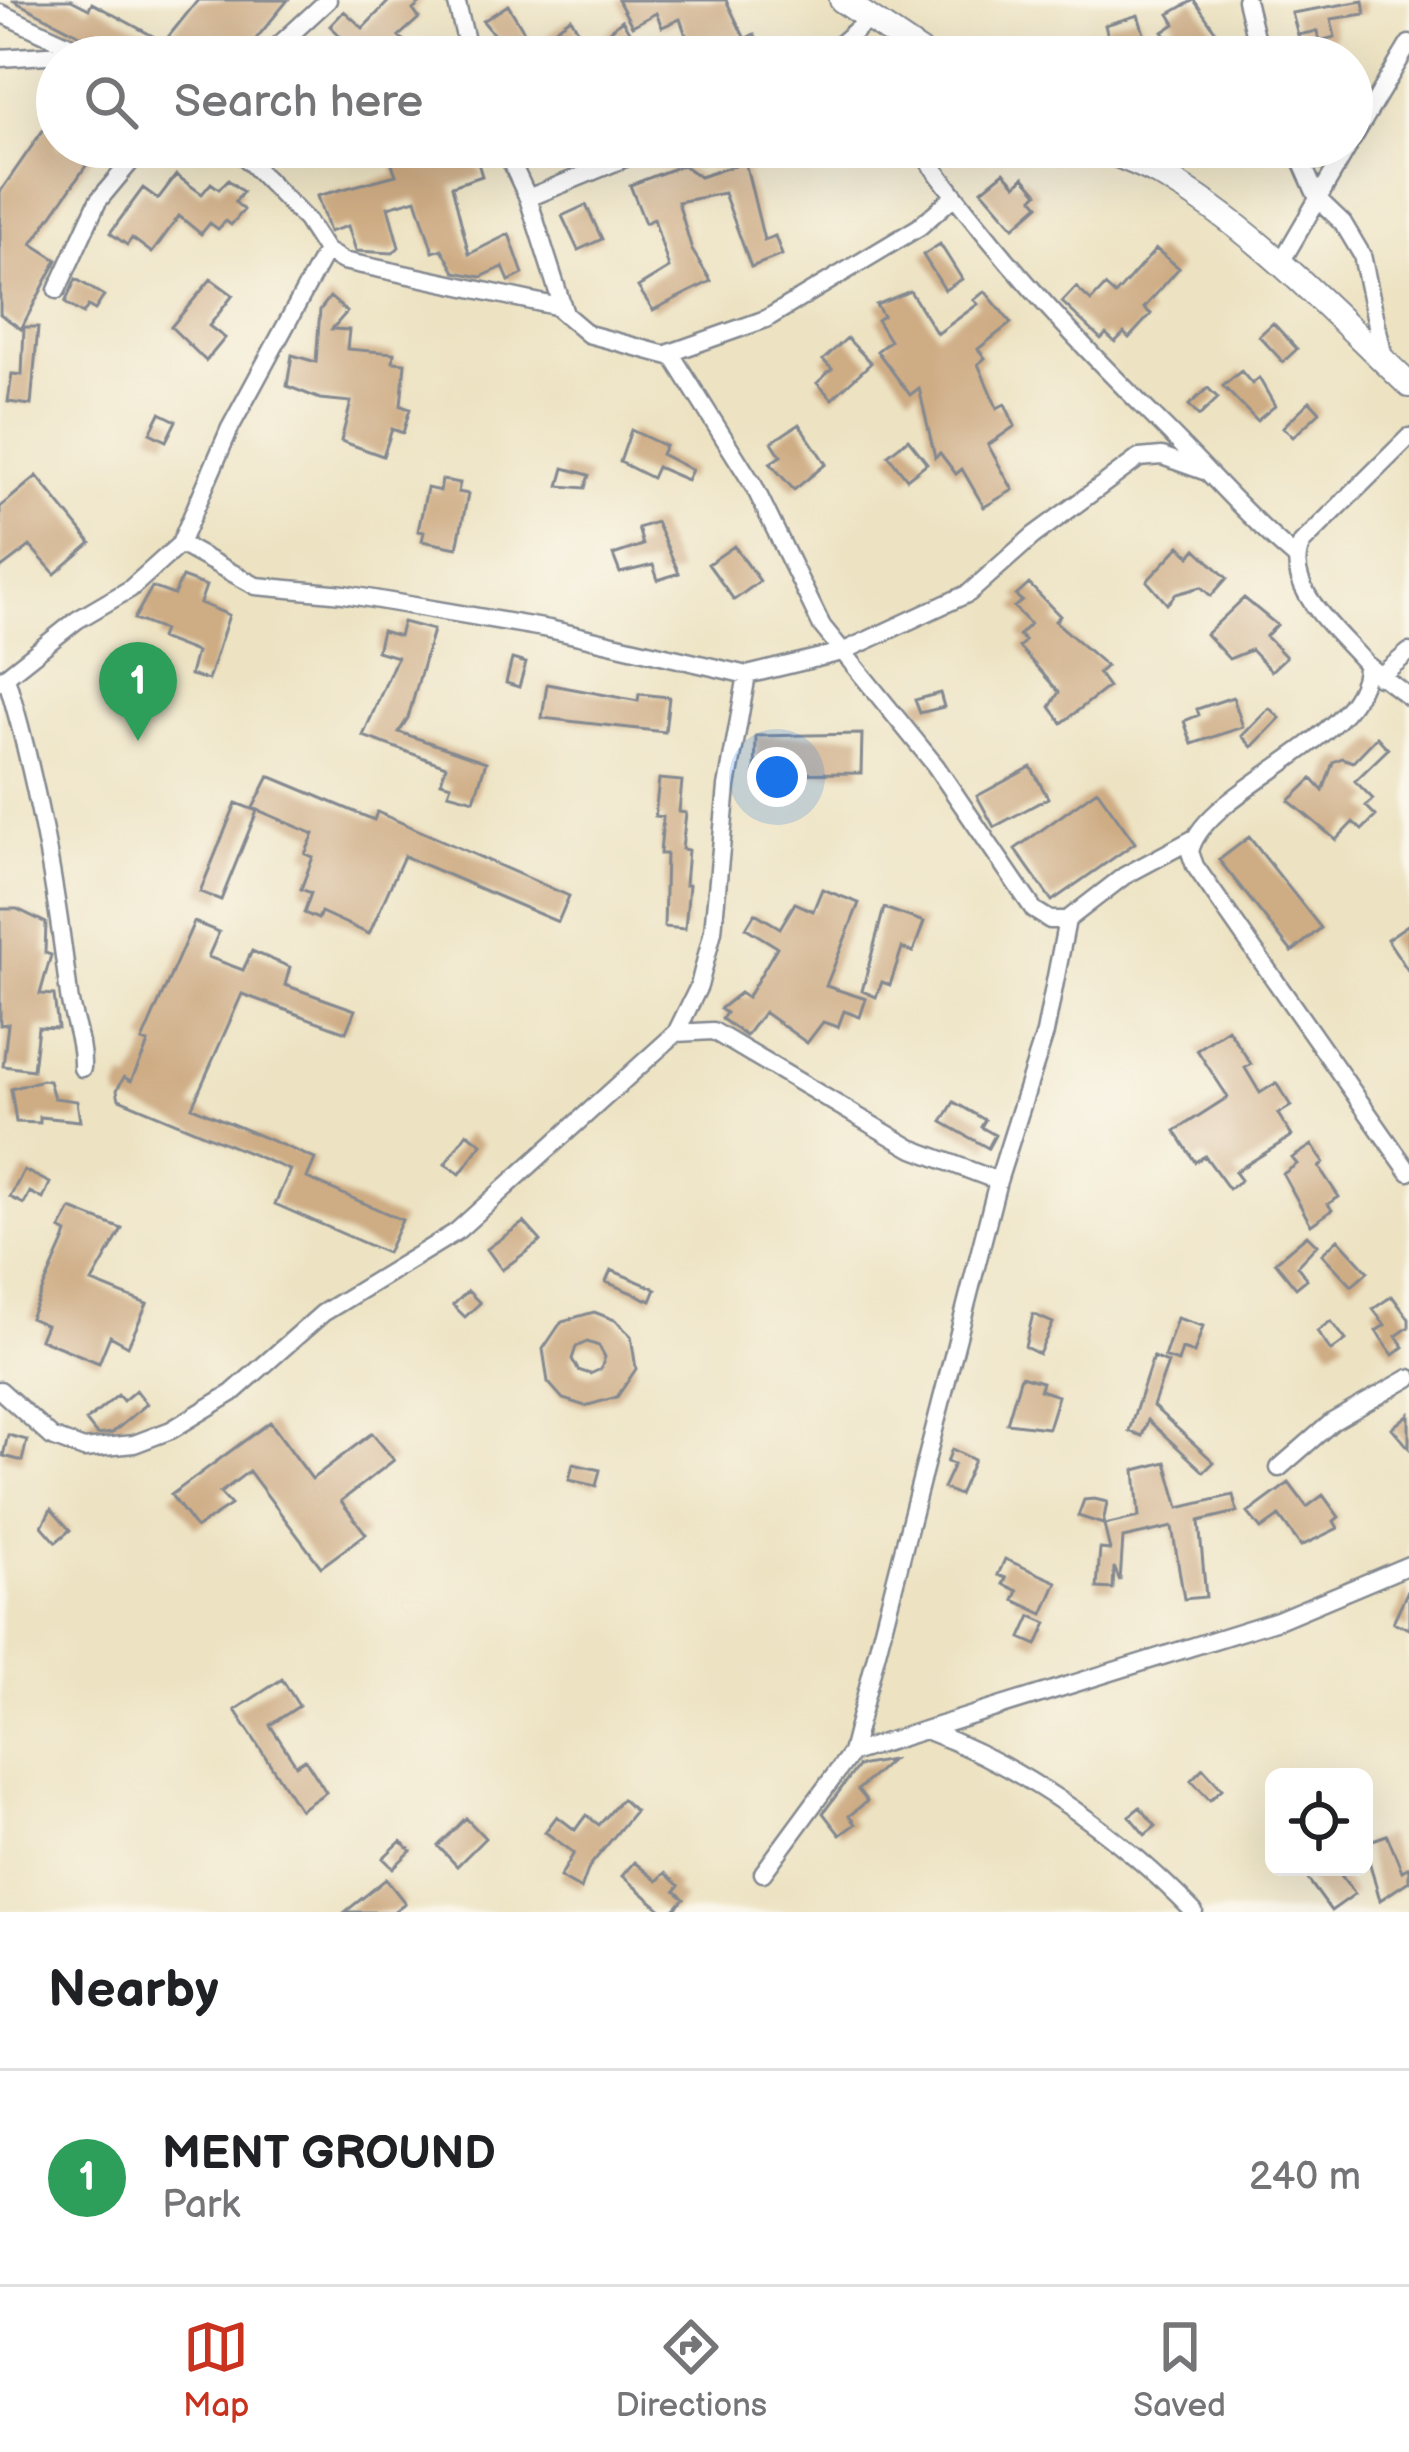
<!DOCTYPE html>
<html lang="en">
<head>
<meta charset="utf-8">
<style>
  body { margin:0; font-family:"Balsamiq Sans",sans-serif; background:#f6f6f6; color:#202124 }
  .controls { position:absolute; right:36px; bottom:36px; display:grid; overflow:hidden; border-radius:18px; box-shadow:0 12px 48px #0002 }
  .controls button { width:108px; height:108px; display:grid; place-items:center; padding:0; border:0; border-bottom:3px solid #e0e0e0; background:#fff; color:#202124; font:60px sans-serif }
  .you { position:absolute; left:777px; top:777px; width:42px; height:42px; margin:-30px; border:9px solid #fff; border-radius:50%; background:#1a73e8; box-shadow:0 0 0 18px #1a73e833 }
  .badge { display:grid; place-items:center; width:78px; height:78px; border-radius:50%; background:#c8321e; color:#fff; font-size:39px; font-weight:700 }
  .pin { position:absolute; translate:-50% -99px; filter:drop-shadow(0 3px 6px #0008) }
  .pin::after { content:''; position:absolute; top:63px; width:42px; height:36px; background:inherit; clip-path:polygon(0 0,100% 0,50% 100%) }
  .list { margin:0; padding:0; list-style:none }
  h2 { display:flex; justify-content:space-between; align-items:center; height:156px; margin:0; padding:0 48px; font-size:51px }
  h2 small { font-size:39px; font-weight:400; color:#757577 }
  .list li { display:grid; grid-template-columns:78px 1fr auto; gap:36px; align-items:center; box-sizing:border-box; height:216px; padding:0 48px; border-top:3px solid #e0e0e0 }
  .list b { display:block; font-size:45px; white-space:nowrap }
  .list p { margin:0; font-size:39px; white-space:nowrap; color:#757577 }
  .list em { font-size:39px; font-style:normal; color:#757577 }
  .icon { flex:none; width:66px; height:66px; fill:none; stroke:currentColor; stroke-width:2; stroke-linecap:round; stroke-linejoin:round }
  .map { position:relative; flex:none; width:1409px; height:1912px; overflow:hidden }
  .search { position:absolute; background:#fff; box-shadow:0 12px 48px #0002; left:36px; right:36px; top:36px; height:132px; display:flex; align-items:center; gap:30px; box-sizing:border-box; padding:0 42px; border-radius:66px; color:#757577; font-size:45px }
  .sheet { height:372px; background:#fff }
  nav { display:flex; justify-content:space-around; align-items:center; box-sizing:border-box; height:168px; border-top:3px solid #e0e0e0; background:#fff; font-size:33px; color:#757577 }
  nav a { display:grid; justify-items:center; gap:6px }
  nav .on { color:#c8321e }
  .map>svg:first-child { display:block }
  .building { fill:#ceac84; fill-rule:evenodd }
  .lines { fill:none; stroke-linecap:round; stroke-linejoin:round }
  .street-casing { stroke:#848990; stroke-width:21 }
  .secondary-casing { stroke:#848990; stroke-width:28 }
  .street { stroke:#fff; stroke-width:16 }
  .secondary { stroke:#fff; stroke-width:24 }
</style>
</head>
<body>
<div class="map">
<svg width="1409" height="1912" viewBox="0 0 1409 1912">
  <rect width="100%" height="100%" fill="#fbf7ec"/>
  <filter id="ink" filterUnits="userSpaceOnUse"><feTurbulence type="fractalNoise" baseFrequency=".00833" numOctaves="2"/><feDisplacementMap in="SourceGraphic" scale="24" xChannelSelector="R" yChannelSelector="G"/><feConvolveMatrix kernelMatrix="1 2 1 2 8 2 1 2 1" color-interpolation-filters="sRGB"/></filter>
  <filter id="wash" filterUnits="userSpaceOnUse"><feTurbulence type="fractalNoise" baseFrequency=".004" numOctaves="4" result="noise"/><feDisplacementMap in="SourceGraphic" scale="48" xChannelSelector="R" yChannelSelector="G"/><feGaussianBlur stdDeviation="2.7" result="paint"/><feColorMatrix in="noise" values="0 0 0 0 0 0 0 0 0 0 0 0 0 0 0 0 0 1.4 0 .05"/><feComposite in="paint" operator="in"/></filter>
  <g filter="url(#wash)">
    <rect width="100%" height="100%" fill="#ede3c3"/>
    <g id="blocks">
      <path class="building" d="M12,0h59l18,9 3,-6 72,39 34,-42h90l-47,57h-118z
        M390,0h34l-11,10 6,8 -20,18 11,11 -11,10h-63l13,-13 -19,-18 14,-15 19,17z
        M618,0h108l19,39 9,-5 14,23h-28l-6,-11 -40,11 -14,-38 -18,8 -6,-14 -24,13z
        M1194,0l22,32 -7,4 16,21h-44l-18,-25 12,-8 -6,-10z
        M1363,1l2,13 -34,5 4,18 -16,4 -2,-10 -19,4 -6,-22z
        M508,5l23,38 -20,13 -28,-35z
        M1138,15l10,31 -35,10 -8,-31z
        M571,18l17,31 34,-29 22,37h-85l-15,-20z
        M57,110v37h42l-67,97 25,16 -36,69 -21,-15v-122z
        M386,147h48l4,11 35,-11 9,29 -30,10 17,68 40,-20 14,40 -14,7 -6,-14 -22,10 -26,-5 -13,-23 -9,3 -17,-53 -28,8 11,40 -6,6 -37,-2 -8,-25 -19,6 -12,-36 79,-21z
        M519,147h39l-30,16z
        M745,162l19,78 11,-4 7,19 -31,12 -27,-74 -46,9 14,48 19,31 -58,29 -15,-23 31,-19 -15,-49 -9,4 -15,-38 53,-20 17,12z
        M1004,172l12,13 8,-8 14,16 -5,5 6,7 -25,22 -32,-37z
        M176,175l26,19 9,-11 8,6 9,-9 15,12 -8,10 9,8 -13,15 -5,-4 -8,8 -8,-6 -9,11 -22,-18 -27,37 -20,-15 -5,7 -17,-12 33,-45 15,11z
        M586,205l16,34 -24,11 -16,-34z
        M940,244l22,35 -17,11 -22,-35z
        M1156,249l23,19 -35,40 7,6 -22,24 -5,-5 -9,9 -9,-8 -5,5 -39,-37 14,-15 15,14 14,-15 10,9z
        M76,279l28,17 -9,14 -7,-4 -5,8 -18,-11z
        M211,279l22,16 -24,31 16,12 -19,23 -35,-34z
        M910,291l27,43 41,-30 -4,-4 11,-9 26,32 -33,26 7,9 -7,6 19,44 8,-4 10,22 -27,19 25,45 -29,17 -22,-38 -6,5 -16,-21 -5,4 -16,-69 -9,7 -33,-44 13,-10 -13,-21 6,-4 -7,-11z
        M330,297l17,15 -15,17 17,1 -2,19 47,4 -1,9 12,1 -4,43 9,3 -7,24 -11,-4 -9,27 -42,-15 10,-39 -31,-3 -33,-13 5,-31 24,7 4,-52z
        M1273,323l24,26 -14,13 -24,-26z
        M24,327h14l-7,78 -23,-3 4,-28 10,1z
        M847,338l24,25 -39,36 -15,-16 15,-14 -9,-9z
        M1241,371l11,13 7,-6 16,28 -18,15 -34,-35z
        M1208,388l10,10 -19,18 -10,-11z
        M1310,401l10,11 -27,25 -10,-10z
        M160,413l16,8 -10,20 -16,-8z
        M799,424l27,40 -32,26 -24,-27 11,-7 -9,-14z
        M631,430l34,16 -4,8 31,16 -5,10 -30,-13 -5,11 -32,-16z
        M908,439l19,24 -20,16 -19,-24z
        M564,468l25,7 -4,13 -26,-2z
        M37,476l54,67 -36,31 -25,-28 -30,23v-62z
        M442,480l18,3 -2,9 10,2 -11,54 -35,-7 2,-9 -6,-1 9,-43 13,3z
        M656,522l23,51 -21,7 -5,-15 -33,8 -7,-18 30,-10 -5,-17z
        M734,546l26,35 -26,19 -26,-36z
        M1180,546l10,10 6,-7 31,29 -16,18 -10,-9 -25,7 -9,10 -20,-23z
        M182,577l24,9 -6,17 29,12 -21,65 -18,-5 6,-23 -36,-14 3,-8 -29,-11 18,-32 22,8z
        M1029,584l31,32 -5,5 51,45 -8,7 10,14 -46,36 -12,-16 9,-15 -40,-45 6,-6 -6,-6 11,-11 -16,-17 8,-6 -6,-5z
        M1244,598l33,27 -11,11 20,21 -15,14 -20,-21 -22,9 -23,-25z
        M403,622l30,8 -25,88 -9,14 87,30 -12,38 -26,-7 3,-8 -10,-3 5,-16 -83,-30 34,-79 -20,-6 5,-20 17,5z
        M512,659l14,4 -7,24 -13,-4z
        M547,684l91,17 1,-7 30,3 -4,35 -123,-14z
        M940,693l4,14 -24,6 -5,-13z
        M1233,697l10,30 -51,17 -8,-23 15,-6 -2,-6z
        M1269,708l11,10 -28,29 -10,-11z
        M862,734l-1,39 -106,1 1,-38z
        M1377,737l11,12 -33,32 18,18 -7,7 10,10 -14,14 -9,-8 -17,18 -47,-39 23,-22 11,12 10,-29 9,-4 11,4z
        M1031,767l17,31 -54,29 -17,-31z
        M269,776l105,44 3,-8 192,84 -11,26 -154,-66 -35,78 -48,-22 -3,7 -14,-6 7,-20 -10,-4 12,-32 -8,-3 9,-20 -61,-26z
        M659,779l23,2 -3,31 7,1 -4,36 6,1 -3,35h4l-4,44 -21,-2 2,-73h-6l3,-37 -8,-1z
        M1097,790l38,53 -83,58 -37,-52z
        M236,803l21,8 -36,89 -21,-8z
        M1249,837l72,91 -29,24 -73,-92z
        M822,889l37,14 -33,83 40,13 -6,18 -16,-6 -6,16 -15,-5 -16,21 -43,-31 -18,24 -24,-17 4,-6 -6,-4 20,-16 7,5 30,-51 -31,-19 9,-15 25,15 15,-25 18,8z
        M884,908l40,14 -11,30 -11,-4 -12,37 -8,-3 -6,15 -14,-6z
        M0,909h17l29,14 -1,30 6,2 -11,39 14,1 4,33 -20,-1 -5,43 -30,-4 5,-42 -8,1z
        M194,922l25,10 -11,25 35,13 9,-19 38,16 -5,18 70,25 -9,22 -104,-38 -50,113 123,52 -8,19 95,42 -15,33 -112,-49 15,-34 -171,-71 -2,-9 7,-13 7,4 13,-28 4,-10 -6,-2z
        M1409,924v48l-22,-33z
        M1228,1029l23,35 -6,4 15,25 16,-10 15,23 -13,8 14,22 -57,36 6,8 -12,9 -24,-33 -10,6 -20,-31 53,-34 -31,-47z
        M42,1080l7,1 5,17 23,3 3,20 -40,-4v6l-24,-1 -5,-33z
        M954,1102l31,18 -4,7 14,8 -7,13 -46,-26z
        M467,1133l15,11 -22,30 -15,-10z
        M1312,1145l12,18 -5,4 20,30 -11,7 4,6 -21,15 -28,-51 14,-10 -5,-6z
        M24,1170l26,13 -7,16 -13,-7 -6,12 -14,-7z
        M71,1209l51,20 -30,53 55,22 -19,42 -18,-10 -11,27 -59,-24 6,-14 -16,-7 35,-79 2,-6 -7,-4z
        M524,1222l17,19 -39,29 -15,-21z
        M1307,1235l10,10 -20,21 10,13 -11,9 -21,-26z
        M1338,1239l30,33 -16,14 -30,-32z
        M611,1270l45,19 -5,12 -45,-19z
        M468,1291l12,12 -15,14 -12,-12z
        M1392,1296l17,23v8l-13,9 8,11 -11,8 -17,-24 9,-6 -12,-16z
        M594,1312l21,8 16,16 5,33 -19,28 -32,9 -22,-7 -15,-17 -5,-33 19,-28zM587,1342l12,4 6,11 -4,12 -11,5 -12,-4 -6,-11 4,-12z
        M1033,1314l20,9 -14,31 -14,-7z
        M1177,1318l26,8 -9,27 -12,-4 -4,13 -14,-5z
        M1331,1321l15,19 -15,11 -14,-20z
        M1153,1357l15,6 -15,43 61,56 -10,10 -56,-52 -6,16 -13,-5z
        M1021,1376l21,6 -2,8 18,6 -10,32 -41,-5z
        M136,1390l11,14 -35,29 -15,2 -11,-14 32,-26 5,6z
        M1409,1414v34l-17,-20z
        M270,1422l42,57 60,-46 22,27 -53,41 25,33 -45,33 -72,-96 -29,22 11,12 -35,23 -25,-33z
        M8,1435l19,5 -5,21 -19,-5z
        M952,1449l22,11 -15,35 -16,-7 11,-24 -7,-2z
        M1166,1462l13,46 54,-13 4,17 -38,9 7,76 -22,2 -12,-72 -49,11 -3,43 -6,-14 -1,22 -16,-1 3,-39 10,1 -6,-25 35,-8 -4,-47z
        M573,1464l27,6 -4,16 -27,-6z
        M1289,1483l18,24 16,-12 16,22 -5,4 4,7 -37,18 -22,-30 -18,13 -13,-16z
        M1094,1499l13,3 -4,22 -25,-8 6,-16z
        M51,1509l19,21 -14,12 -14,-16z
        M1005,1559l52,23 -14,32 -29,-14 4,-9 -15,-7 3,-6 -8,-3z
        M1409,1588v41l-16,-7z
        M1031,1616l16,7 -10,22 -16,-7z
        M282,1679l17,27 -29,19 26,40 9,-6 21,33 -26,18 -65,-100z
        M891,1760l-33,30 9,11 -18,15 6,8 -15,11 -17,-22 35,-47z
        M1203,1768l19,21 -12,11 -19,-20z
        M622,1799l13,12 -46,56 -8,22 -21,-12 14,-24 -29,-21 12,-16 18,14 11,-15 13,10z
        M1140,1807l16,19 -11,9 -16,-19z
        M466,1818l19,20 -28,28 -19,-20z
        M1387,1835l15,36 7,-4v14l-29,19 -16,-57z
        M401,1841l10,10 -18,17 -10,-10z
        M634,1862l23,19 8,-8 14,13 -4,5 9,8 -12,13h-8l-42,-36z
        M1299,1867h36l20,27 -24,17z
        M386,1879l19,24 -12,9h-48z"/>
    </g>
  </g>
  <g filter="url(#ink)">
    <use href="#blocks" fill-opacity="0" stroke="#848990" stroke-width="3"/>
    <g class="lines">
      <g class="street-casing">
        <path id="street" d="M456,0l14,57
          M1246,0l14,57
          M0,13l95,44
          M266,57l62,-57
          M825,57l44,-38
          M0,58l78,-5
          M1352,140l57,-96
          M235,147l71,73 20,31 17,10 212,45 33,28 85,23 81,129 68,140 113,139 99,145 16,10h17l57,-44 69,-37
          M504,147l24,51 36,113
          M918,147c75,103 150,186 241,275 46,45 86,93 136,135
          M1295,147l23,52 25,24 19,32 23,108
          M528,198l124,-51
          M1280,264l68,-117
          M57,290l41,-89 45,-54
          M667,354l99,-35 153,-92 33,-29
          M1409,437l-107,106c-22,43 38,90 64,121 3,74 -164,126 -176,188l5,14 214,306
          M180,544l76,42 88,8 205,35 198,46 95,-23 127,-59 64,-57 106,-78 23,-2 42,15
          M1366,664l43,33
          M6,677c32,105 50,210 63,319 4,26 14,45 13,72
          M1379,677l30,-25
          M0,681l77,-61 53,-31 50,-45 50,-116 96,-177
          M676,1033l37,-2 198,117 87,33
          M0,1390l52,47 32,12 50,-5 37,-14 61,-37 91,-80 133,-81 220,-199 23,-47 14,-55 14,-144 20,-112
          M1279,1468l53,-46 77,-44
          M930,1732c96,36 194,107 264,180
          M851,1753l427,-133 131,-55
          M763,1873l88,-120 147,-572 47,-148 22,-113"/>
      </g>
      <g class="secondary-casing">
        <path id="secondary" d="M842,0l85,57
          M1099,147c20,10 41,16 60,27 94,52 173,138 250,211"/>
      </g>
      <use href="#street" class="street"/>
      <use href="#secondary" class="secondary"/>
    </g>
  </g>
</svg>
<div class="controls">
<button><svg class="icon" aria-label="locate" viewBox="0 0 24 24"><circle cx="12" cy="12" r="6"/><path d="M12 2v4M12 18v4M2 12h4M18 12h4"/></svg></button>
</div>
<div class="you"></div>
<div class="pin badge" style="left:138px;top:741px;background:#2e9e5b">1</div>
<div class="search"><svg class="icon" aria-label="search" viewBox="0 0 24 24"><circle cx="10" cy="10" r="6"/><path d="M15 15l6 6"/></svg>Search here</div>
</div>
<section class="sheet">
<h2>Nearby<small></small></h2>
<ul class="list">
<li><span class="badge" style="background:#2e9e5b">1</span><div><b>MENT GROUND</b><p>Park</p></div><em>240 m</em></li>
</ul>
</section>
<nav>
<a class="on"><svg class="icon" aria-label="map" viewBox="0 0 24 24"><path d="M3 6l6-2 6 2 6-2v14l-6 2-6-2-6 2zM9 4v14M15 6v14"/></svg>Map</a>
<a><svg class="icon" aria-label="directions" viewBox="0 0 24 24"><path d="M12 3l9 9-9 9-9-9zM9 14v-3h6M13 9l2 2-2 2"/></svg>Directions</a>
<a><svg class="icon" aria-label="saved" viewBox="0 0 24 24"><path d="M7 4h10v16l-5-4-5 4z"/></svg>Saved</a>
</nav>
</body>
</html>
